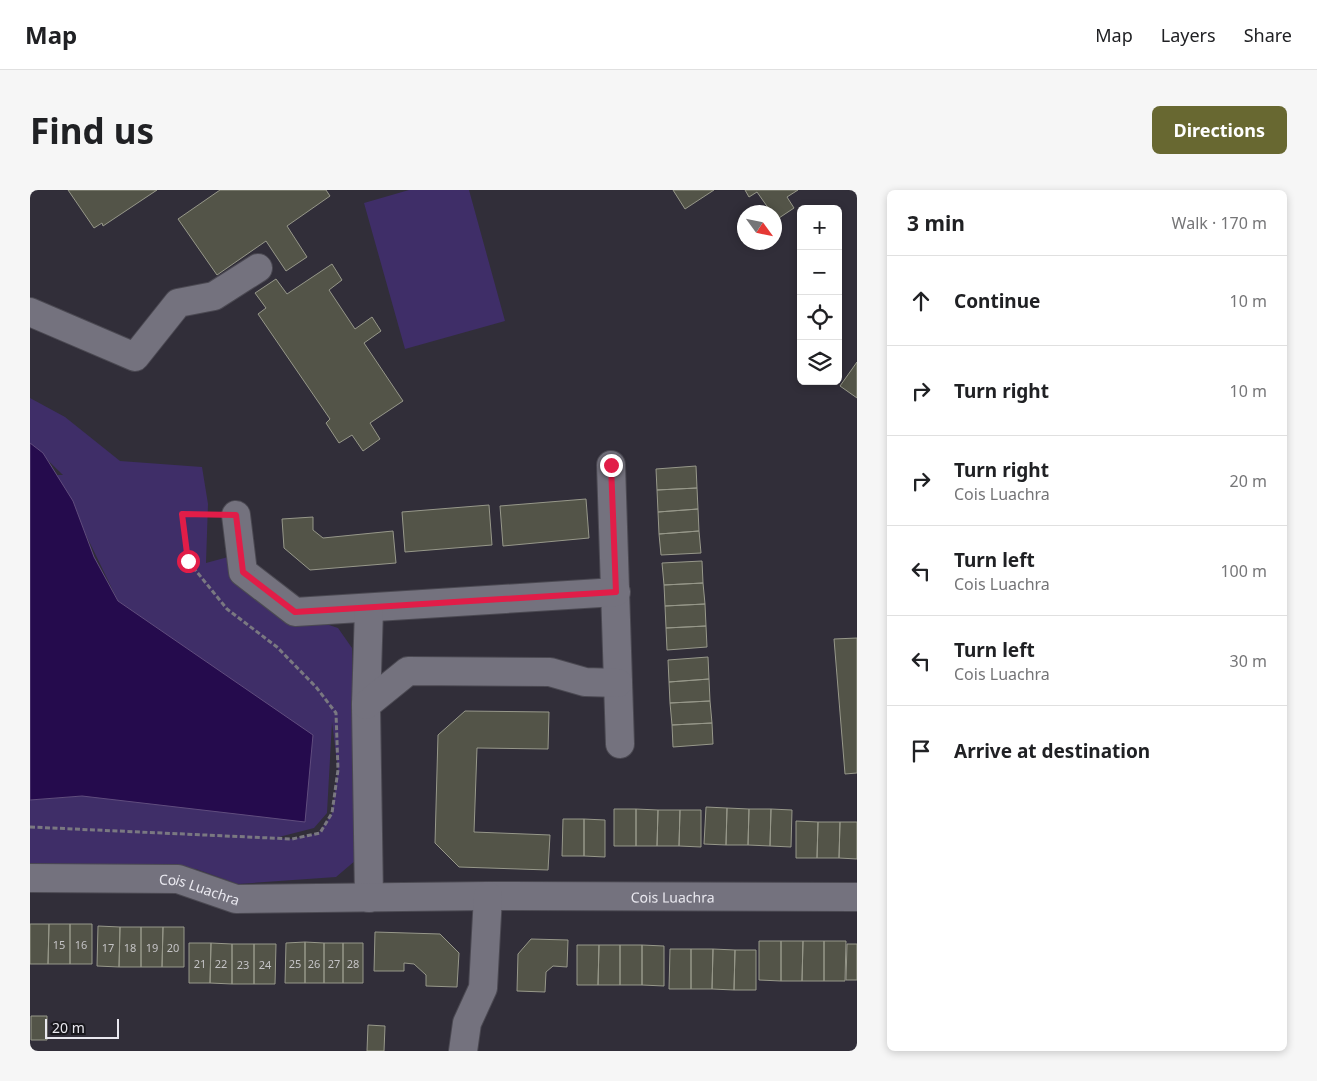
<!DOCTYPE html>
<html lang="en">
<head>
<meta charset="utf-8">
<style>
  body { margin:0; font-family:"Noto Sans",sans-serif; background:#f6f6f6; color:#202124 }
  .controls { position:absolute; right:15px; top:15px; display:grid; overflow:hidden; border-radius:8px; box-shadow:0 2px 8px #0003 }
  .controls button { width:45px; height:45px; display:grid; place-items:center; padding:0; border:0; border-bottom:1px solid #e0e0e0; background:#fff; color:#202124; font:25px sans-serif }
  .compass { position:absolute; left:707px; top:15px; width:45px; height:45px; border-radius:50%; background:#fff; box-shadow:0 2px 8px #0003; rotate:123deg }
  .scale { position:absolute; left:15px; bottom:12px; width:74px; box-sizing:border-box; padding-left:5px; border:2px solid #e9e8ef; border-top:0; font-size:14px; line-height:18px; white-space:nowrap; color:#e9e8ef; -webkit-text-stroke:4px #18171c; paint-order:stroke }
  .stop { position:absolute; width:15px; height:15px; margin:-11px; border:4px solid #e11d48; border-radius:50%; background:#fff }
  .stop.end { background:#e11d48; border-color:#fff; box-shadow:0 1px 5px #0008 }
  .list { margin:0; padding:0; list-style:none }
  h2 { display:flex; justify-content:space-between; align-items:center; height:65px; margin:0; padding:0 20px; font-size:21px }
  h2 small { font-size:16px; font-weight:400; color:#757577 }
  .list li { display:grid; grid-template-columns:32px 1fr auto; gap:15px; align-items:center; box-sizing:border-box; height:90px; padding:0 20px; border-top:1px solid #e0e0e0 }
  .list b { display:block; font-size:19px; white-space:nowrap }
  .list p { margin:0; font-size:16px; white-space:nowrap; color:#757577 }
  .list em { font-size:16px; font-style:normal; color:#757577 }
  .icon { flex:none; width:28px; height:28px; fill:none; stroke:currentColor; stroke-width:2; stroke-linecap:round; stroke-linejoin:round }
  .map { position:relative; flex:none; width:827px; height:861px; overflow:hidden; border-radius:8px }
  header { display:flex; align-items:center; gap:30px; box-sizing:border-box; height:70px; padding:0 25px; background:#fff; border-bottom:1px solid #e0e0e0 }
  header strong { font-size:24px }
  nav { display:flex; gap:28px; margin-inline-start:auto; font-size:18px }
  .intro { display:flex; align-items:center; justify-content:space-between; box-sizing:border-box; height:120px; padding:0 30px }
  h1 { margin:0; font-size:35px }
  .button { padding:12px 22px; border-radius:8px; background:#686831; color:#fff; font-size:18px; font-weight:700 }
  main { display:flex; gap:30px; padding:0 30px }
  aside { flex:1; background:#fff; border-radius:8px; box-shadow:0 2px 8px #0003 }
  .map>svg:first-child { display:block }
  .green { fill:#3f2e68; fill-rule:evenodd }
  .water { fill:#250b4d; stroke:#604d7e }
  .building { fill:#535448; stroke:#97988a }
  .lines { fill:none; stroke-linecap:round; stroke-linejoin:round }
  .minor-casing { stroke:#4b4952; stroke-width:30 }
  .path { stroke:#7a7881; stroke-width:3; stroke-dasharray:5 2.5; stroke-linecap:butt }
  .minor { stroke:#74727e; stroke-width:28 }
  .route { stroke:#e11d48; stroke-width:6 }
  .labels { text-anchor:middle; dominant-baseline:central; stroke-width:4.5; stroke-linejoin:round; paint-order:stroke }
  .number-label { font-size:11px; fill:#c4c3c5 }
  .street-label { font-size:14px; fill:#e9e8ef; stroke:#18171c }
</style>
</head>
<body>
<header>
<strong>Map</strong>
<nav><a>Map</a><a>Layers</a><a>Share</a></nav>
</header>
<div class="intro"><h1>Find us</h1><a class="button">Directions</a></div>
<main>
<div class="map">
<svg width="827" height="861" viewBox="0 0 827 861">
  <rect width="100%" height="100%" fill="#312e39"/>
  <path class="green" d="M379,0h60l36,131 -100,28 -41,-146z
    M0,208l35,19 55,44 82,6 6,37 -2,59 22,-6 95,66 15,5 14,20 4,212 -20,17 -98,7 -42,-15 -166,-2v-67l52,-4 231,-60 -195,-135 -61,-126h6l-33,-32zM302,532l6,48 -6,43 -13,20 -27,6 -17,-1 39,-10 13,-15z"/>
  <path class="water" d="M0,253l13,10 30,48 21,56 24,44 195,134 -8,87 -223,-26 -52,4z"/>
  <path class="building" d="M38,0h89l-54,36 -1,-3 -8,5z
    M190,0h106l4,6 -43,30 20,31 -21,14 -20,-30 -49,34 -39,-56z
    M643,0h41l-29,19z
    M715,0h53l-11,7 7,11 -18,12 -2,-8h-3l-14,-20 -8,5z
    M302,74l10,16 -13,10 26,39 17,-12 9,14 -17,12 39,58 -33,22 10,16 -17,12 -11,-16 -13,8 -13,-20 4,-4 -72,-105 8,-6 -11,-15 21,-14 11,15z
    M827,172v36l-17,-12z
    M666,276l1,22 -40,2 -1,-21z
    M667,298l1,21 -40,3 -1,-22z
    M556,309l3,39 -86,8 -3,-40z
    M459,315l3,40 -87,7 -3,-40z
    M668,319l1,22 -40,3 -1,-22z
    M283,327v13l10,8 70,-7 3,32 -86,7 -26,-22 -2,-29z
    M669,341l2,22 -40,2 -2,-21z
    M672,371l1,22 -39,2 -2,-22z
    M673,393l2,21 -40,2 -1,-21z
    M675,414l1,22 -40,2 -1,-22z
    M676,436l1,21 -40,3 -1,-22z
    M827,448v135l-12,1 -11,-135z
    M678,467l1,22 -40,3 -1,-22z
    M679,489l1,22 -40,2 -1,-21z
    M680,511l2,22 -40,2 -2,-22z
    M435,521l84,1 -1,37 -71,-1 -3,84 76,3 -2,35 -89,-3 -24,-24 3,-108z
    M682,533l1,21 -40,3 -1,-22z
    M676,617l21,1 -1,37 -22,-1z
    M697,618l22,1 -1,36h-22z
    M584,619h22v37h-22z
    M606,619l22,1 -1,36h-21z
    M719,619h22l-1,37 -22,-1z
    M741,619l21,1 -1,37 -21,-1z
    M628,620h22l-1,36h-22z
    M650,620h21v37l-22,-1z
    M533,629h21v37h-22z
    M554,629l21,1v37l-21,-1z
    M766,631l22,1 -1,36h-21z
    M788,632h22l-1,36h-22z
    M810,632h17v37l-18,-1z
    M0,734h19l-1,40h-18z
    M19,734h21v40h-22z
    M40,734h22v40h-22z
    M68,736l22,1 -1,40 -22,-1z
    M90,737h21v40h-22z
    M111,737h22l-1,40h-21z
    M133,737h21v40h-22z
    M345,742l65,2 19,19 -2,34 -31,-1v-11l-12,-11 -10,-1v8h-30z
    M501,749l37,1 -1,27 -14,-1 -7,6 -1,20 -28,-1 1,-37z
    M729,751h22v40l-22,-1z
    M751,751h22l-1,40h-21z
    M773,751h21v40h-22z
    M794,751h22l-1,40h-21z
    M275,752v41h-20l1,-40z
    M275,752l19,1v40h-19z
    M159,753h22l-1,40h-21z
    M181,753l21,1v40l-22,-1z
    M294,753h19v40h-19z
    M313,753h20v40h-20z
    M202,754h22v40h-22z
    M224,754h22l-1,40h-21z
    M817,754h10v36h-11z
    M547,755h22l-1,40h-21z
    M569,755h21v40h-22z
    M590,755h22v40h-22z
    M612,755l22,1v40l-22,-1z
    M640,759h21v40h-22z
    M661,759h22l-1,40h-21z
    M683,759l22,1 -1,40 -22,-1z
    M705,760h21v40h-22z
    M1,826h16v24h-16z
    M338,835l17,1 -1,25h-17z"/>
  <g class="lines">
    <g class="minor-casing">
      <g id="minor">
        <path d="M0,122l105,45 43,-54 36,-7 44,-28"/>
        <path d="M581,275l9,279"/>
        <path d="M206,325l7,57 52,40 321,-20"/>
        <path d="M339,419l-3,96 3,193"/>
        <path d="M336,515l42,-34 142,1 35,10 33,1"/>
        <path id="s1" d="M0,688l148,1 58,20 252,-3 369,1"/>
        <path d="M433,861l4,-28 16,-35 5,-92"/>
      </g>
    </g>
    <path class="path" d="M0,637l262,12 28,-6 12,-20 6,-43 -2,-57 -20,-26 -39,-40 -50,-38 -39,-48 -6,-48 29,1"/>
    <use href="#minor" class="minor"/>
  </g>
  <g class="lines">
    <path class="route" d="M158,371l-6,-47 54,1 7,57 52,40 321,-20 -5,-127"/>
  </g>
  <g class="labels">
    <g class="number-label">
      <text x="29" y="754">15</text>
      <text x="51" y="754">16</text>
      <text x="78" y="757">17</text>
      <text x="100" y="757">18</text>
      <text x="122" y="757">19</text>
      <text x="143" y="757">20</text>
      <text x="170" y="773">21</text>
      <text x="191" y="773">22</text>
      <text x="265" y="773">25</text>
      <text x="284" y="773">26</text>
      <text x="304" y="773">27</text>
      <text x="323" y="773">28</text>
      <text x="213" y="774">23</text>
      <text x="235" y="774">24</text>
    </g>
    <g class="street-label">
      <text stroke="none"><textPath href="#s1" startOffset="171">Cois Luachra</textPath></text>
      <text stroke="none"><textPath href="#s1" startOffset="646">Cois Luachra</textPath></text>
    </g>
  </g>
</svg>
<div class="controls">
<button>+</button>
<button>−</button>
<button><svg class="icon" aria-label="locate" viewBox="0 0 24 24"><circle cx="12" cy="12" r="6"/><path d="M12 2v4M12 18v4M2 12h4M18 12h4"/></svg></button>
<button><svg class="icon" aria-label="layers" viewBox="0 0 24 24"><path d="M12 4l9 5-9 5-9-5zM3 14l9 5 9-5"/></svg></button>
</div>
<svg class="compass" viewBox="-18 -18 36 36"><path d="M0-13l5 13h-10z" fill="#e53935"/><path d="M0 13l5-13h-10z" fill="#757577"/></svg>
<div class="scale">20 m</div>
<div class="stop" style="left:158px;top:371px"></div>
<div class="stop end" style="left:581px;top:275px"></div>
</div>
<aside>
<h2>3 min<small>Walk · 170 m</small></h2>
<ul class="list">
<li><svg class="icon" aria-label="ahead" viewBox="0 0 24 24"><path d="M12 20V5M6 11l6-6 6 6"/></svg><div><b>Continue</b></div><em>10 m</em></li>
<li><svg class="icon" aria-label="right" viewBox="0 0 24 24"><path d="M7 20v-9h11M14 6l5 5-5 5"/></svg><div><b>Turn right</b></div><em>10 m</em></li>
<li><svg class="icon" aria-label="right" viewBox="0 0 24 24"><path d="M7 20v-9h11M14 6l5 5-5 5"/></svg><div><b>Turn right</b><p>Cois Luachra</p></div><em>20 m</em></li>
<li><svg class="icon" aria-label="left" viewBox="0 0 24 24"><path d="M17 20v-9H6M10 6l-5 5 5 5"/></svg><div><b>Turn left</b><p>Cois Luachra</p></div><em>100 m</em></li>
<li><svg class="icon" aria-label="left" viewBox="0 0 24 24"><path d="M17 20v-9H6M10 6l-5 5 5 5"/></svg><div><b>Turn left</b><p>Cois Luachra</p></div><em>30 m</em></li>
<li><svg class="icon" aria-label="arrive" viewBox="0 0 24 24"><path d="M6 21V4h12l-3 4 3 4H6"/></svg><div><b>Arrive at destination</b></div></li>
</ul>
</aside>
</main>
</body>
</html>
